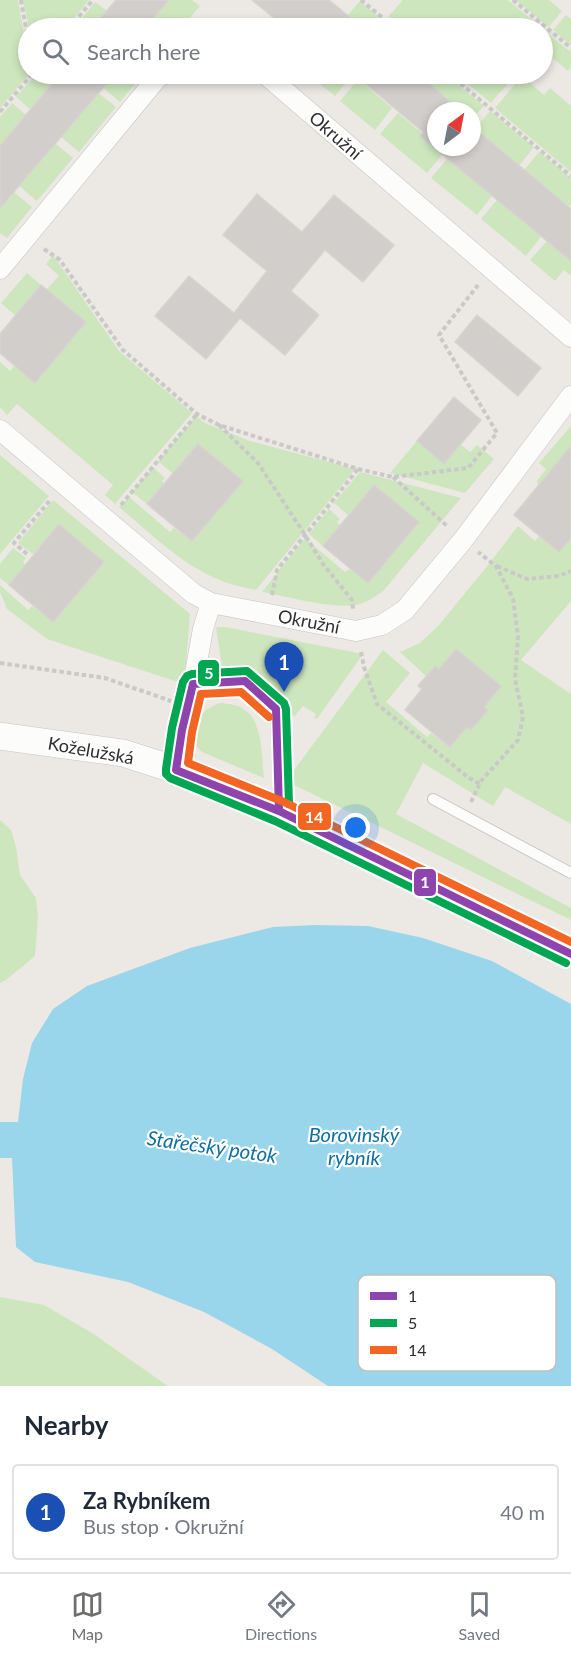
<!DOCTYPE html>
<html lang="en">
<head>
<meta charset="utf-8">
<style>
  body { margin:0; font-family:Lato,sans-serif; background:#f2f2f3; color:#1f2937 }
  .compass { position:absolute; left:427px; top:102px; width:54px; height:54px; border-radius:50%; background:#fff; box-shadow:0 3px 9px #0003; rotate:32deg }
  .you { position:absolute; left:356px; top:828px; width:21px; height:21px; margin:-15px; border:4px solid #fff; border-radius:50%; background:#1a73e8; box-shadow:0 0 0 9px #1a73e833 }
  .badge { display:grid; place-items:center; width:39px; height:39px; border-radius:50%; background:#706f6e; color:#fff; font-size:20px; font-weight:700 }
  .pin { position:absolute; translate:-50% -50px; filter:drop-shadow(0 2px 3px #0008) }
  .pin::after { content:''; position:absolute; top:32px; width:21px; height:18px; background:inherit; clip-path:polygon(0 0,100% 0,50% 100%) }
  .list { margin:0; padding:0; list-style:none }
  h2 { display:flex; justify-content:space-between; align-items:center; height:78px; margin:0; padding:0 24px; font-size:26px }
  h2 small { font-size:20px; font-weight:400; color:#747a83 }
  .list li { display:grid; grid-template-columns:39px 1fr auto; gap:18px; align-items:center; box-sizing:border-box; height:96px; margin:0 12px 12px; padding:0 12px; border:2px solid #e0e1e3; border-radius:6px }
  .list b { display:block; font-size:22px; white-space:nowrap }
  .list p { margin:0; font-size:20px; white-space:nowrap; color:#747a83 }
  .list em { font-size:20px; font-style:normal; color:#747a83 }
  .icon { flex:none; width:33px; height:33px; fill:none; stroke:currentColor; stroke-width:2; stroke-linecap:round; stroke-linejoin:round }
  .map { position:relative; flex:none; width:571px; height:1386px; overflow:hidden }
  .search { position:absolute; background:#fff; box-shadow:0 3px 9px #0003; left:18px; right:18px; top:18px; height:66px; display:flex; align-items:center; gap:15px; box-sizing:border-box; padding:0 21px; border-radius:33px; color:#747a83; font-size:22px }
  .sheet { height:186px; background:#fff }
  nav { display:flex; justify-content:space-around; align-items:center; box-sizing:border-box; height:84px; border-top:2px solid #e0e1e3; background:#fff; font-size:16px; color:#747a83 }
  nav a { display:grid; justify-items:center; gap:3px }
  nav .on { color:#706f6e }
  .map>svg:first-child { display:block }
  .green { fill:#cee6be }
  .water { fill:#99d6ec }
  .building { fill:#d1cecb; stroke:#d7d4d0; stroke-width:1.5 }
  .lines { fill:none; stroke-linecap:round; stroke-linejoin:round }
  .service-casing { stroke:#c5c4c5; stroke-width:12 }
  .minor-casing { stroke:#c5c4c5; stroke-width:21 }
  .secondary-casing { stroke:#c5c4c5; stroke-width:28 }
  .path { stroke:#c9c9c8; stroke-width:4; stroke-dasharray:4.5 3; stroke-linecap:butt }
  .service { stroke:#fcfcfb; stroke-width:10 }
  .minor { stroke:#fcfcfb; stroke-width:20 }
  .secondary { stroke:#fcfcfb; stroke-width:27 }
  .bus-1-casing { stroke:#fff; stroke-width:12 }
  .bus-2-casing { stroke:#fff; stroke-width:12 }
  .bus-3-casing { stroke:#fff; stroke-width:12 }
  .bus-1 { stroke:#8e44ad; stroke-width:8 }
  .bus-2 { stroke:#00a651; stroke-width:8 }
  .bus-3 { stroke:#f26522; stroke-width:8 }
  .labels { text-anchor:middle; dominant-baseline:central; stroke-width:4.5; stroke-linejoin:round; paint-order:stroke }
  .street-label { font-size:18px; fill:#2e2e2e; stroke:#fff }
  .water-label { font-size:20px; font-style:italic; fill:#0d6fa3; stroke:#fff }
  .key { fill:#fff; stroke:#c0c0c0; stroke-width:1.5 }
  .key-label { font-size:16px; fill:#2e2e2e }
  .line-badge { stroke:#fff; stroke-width:2 }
  .badge-label { font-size:16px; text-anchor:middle; font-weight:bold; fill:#fff }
</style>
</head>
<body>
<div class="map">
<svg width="571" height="1386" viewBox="0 0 571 1386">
  <rect width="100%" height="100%" fill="#ece8e4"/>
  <path class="green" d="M0,0h18l10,57 1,17 -29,34z
    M23,0h66l-23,28h-37z
    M169,0h23l8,6 -19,22h-35z
    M403,0h105l34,28h-141l-13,-11z
    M516,0h33l13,11 -13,16z
    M360,1l32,27h-30l-15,-12z
    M95,2l12,9 -15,17h-18z
    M566,15l5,4v26l-18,-15z
    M542,29l29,23v15l-3,4 -25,-21z
    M36,74h24l-30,35 -14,-12z
    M113,74h30l-23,28 -18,-15z
    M307,74h46l-18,22z
    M433,74h12l39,32 -12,13v-8h-18l-8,-7 3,-3 -23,-19z
    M456,74h60l-25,29z
    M522,76l22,19 6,-7 21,18v66l-76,-64z
    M358,79l34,29 -17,22 -35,-29z
    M97,92l19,15 -37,45 -18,-15z
    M12,103l14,12 -26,31v-29z
    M490,111l44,36 -15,19 -44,-37z
    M398,113l25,21 -2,2 21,19 -15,18 -47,-39z
    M55,143l18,15 -36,43 -18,-15z
    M539,152l32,26v26l-2,3 -45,-37z
    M447,159l45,37 -15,19 -46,-37z
    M14,192l18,15 -25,31 -7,-5v-24z
    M497,200l44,37 -15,19 -45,-37z
    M547,241l24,20v15l-7,-6 -9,11 -25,-21z
    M53,255l66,96 73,62 -77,91 -10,-9 8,-10 -96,-81 -10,11 -7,-8v-45l10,9 4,-5 21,17 11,-93 13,-14 -13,-12z
    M27,273l14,12 -25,31 -15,-13z
    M196,416l9,7 45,18 105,28 -99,121c-15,-3 -28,-6 -41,-12 -36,-16 -66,-46 -96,-71l10,-10 41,35 4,-4 18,13 51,-60 -45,-37 -25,30 -15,-13z
    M571,426v33l-7,-5 -26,32 -1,-5 9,-12 -7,-6z
    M417,441l27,23 17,-19 9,7 7,-7 17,14 -29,34 -75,-20z
    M0,455l49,41 -49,58z
    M153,467l12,11 -3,3 3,3 -18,20 -15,-12z
    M360,472l101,26 -77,92c-8,6 -15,11 -24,14 -21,7 -75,-8 -98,-12l43,-54 40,34 5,-3 18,14 51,-60 -45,-38 -25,31 -15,-13z
    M53,500l137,114 -5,62 -4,7 -134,-44 -40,-30 -7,-17v-7l28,25 4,-4 21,16 51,-59 -45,-39 -25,31 -16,-12z
    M329,509l11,10 -3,3 4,4 -18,20 -14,-12z
    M518,526l17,15 4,-5 20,16 12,-14v63l-50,59 50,34v130l-66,-37 -12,19 -70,-43 -27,51 175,94v12l-285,-139 97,-131 27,23 -24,29 41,35 4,-4 19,14 17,-20 4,3 13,-23 -49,-41 -9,10 -26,-24 20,-9 19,-18 49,-60z
    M13,548l13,10 -3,4 3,3 -17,20 -9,-7v-14z
    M216,627h9l138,27 -46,65 -3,-2 2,-3 -13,-8 -9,11c-19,-35 -31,-46 -72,-51z
    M221,703c6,1 13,1 19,4 24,11 21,48 24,71l-62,-26c-3,-3 -5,-5 -7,-8 -10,-18 9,-37 26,-41z
    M0,820l11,10 5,17 4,28 16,23 2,19 -3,39 -29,24 -6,3z
    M0,1297l44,8 48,28 76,53h-168z"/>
  <path class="water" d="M315,925l53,1 55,12 69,23 79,43v382h-243l-56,-37 -68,-37 -76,-30 -93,-20 -19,-15 -4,-89h-12v-36h18l5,-43 9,-36 21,-34 34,-23 103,-38 83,-21z"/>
  <path class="building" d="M116,0h53l-24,28h-53z
    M252,0h77l34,28h-77z
    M60,74h55l-115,134v-62z
    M354,74h65l30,27 -3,3 8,7h-18v36h36v-21l99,83v52l-151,-125 3,-4z
    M257,194l45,38 32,-37 60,50 -31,37 -38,-32 -34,41 28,24 -34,40 -45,-37 -34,41 -51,-43 34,-40 45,37 33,-42 -44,-36z
    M41,285l45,37 -51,61 -35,-30v-19z
    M477,315l64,53 -23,28 -63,-54z
    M454,397l27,23 -37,44 -27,-23z
    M198,444l45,37 -51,60 -45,-37z
    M571,446v92l-12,14 -45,-37z
    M374,485l45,37 -51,61 -45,-37z
    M59,524l45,38 -51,60 -44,-37z
    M456,649l45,37 -17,21 4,3 -17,20 -4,-3 -17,20 -45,-37 17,-21 -4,-3 17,-20 4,3z"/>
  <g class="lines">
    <g class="service-casing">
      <path id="service" d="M176,770l6,-40 11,-46 52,-3 31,28 3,99
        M433,799l138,74"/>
    </g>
    <g class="minor-casing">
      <path id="minor" d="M265,74l306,263
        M0,269l158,-192 7,-3
        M0,430l194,164 17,9 145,28 26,-6 23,-15 58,-70 108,-144
        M193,684l10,-55 8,-26"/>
    </g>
    <g class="secondary-casing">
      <path id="secondary" d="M0,736l123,17 53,17 103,41 292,143"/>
    </g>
    <path class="path" d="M21,0l7,39
      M361,0l34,28
      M513,0l58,48
      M69,28l24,-28
      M449,74l122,102
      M0,112l32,-38
      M44,249l16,11 63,90 74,64 22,11 139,44 35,8 75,-9 29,-35 -58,-98 39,-50
      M219,425l39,38 47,72 18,29 29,36 1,9
      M393,477l54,49
      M121,505l76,-91
      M27,554l-13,-11 37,-44
      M497,566l30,13 32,-3 12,-5
      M272,595l5,-25 81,-101
      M361,652l3,15 13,37 92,74 11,6
      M0,663l105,15 66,23
      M471,802l10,-21 37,-41 5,-23 -8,-38 3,-43 -5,-37 -17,-33 -18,-14"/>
    <use href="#service" class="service"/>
    <use href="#minor" class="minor"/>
    <use href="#secondary" class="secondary"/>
    <g class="bus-1-casing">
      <path id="bus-1" d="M245,681l31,28 3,102 -103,-41 6,-40 11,-46z
        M279,811l292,143"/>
    </g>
    <g class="bus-2-casing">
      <path id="bus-2" d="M289,804l-3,-95 -2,-6 -37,-32 -55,3 -5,2 -4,6 -11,46 -6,41v5l4,4 105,43 291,142"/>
    </g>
    <g class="bus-3-casing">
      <path id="bus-3" d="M269,717l-28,-25 -40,2 -9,38 -4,31 96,39 287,140"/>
    </g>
    <use href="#bus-1" class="bus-1"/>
    <use href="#bus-2" class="bus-2"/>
    <use href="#bus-3" class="bus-3"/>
  </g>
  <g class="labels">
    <g class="street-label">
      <text transform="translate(336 135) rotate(41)">Okružní</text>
      <text transform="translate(309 621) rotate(11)">Okružní</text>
      <text transform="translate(91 750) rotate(10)">Koželužská</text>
    </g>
    <g class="water-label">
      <text x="354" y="1134">Borovinský<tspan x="354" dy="23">rybník</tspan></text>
      <text transform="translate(212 1146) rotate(8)">Stařečský potok</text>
    </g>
  </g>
  <rect x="358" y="1275" width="198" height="96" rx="9" class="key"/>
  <rect x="370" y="1292" width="27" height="8" fill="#8e44ad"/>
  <rect x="370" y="1319" width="27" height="8" fill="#00a651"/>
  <rect x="370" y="1346" width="27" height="8" fill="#f26522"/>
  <g class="key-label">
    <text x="408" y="1302">1</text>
    <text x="408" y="1329">5</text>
    <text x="408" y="1356">14</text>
  </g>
  <g class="line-badge">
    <rect x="197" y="659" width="23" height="28" rx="6" fill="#00a651"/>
    <rect x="297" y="802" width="35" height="29" rx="6" fill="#f26522"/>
    <rect x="413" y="868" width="24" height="29" rx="6" fill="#8e44ad"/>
  </g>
  <g class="badge-label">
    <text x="209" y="679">5</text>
    <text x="314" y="823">14</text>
    <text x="425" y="888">1</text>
  </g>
</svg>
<svg class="compass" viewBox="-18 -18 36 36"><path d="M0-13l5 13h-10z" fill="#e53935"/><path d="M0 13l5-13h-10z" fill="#747a83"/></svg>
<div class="you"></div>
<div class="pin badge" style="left:284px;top:692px;background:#1a4fb4">1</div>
<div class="search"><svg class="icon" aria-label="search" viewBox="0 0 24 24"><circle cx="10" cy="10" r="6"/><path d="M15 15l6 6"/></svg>Search here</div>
</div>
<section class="sheet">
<h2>Nearby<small></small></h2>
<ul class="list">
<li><span class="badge" style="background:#1a4fb4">1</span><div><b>Za Rybníkem</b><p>Bus stop · Okružní</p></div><em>40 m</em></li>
</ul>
</section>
<nav>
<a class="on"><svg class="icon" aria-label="map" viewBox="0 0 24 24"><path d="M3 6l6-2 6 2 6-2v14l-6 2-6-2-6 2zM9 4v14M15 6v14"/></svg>Map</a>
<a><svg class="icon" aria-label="directions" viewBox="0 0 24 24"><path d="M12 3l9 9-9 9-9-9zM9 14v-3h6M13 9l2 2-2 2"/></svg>Directions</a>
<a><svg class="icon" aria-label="saved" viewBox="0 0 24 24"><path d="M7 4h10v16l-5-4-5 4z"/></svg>Saved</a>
</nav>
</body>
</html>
